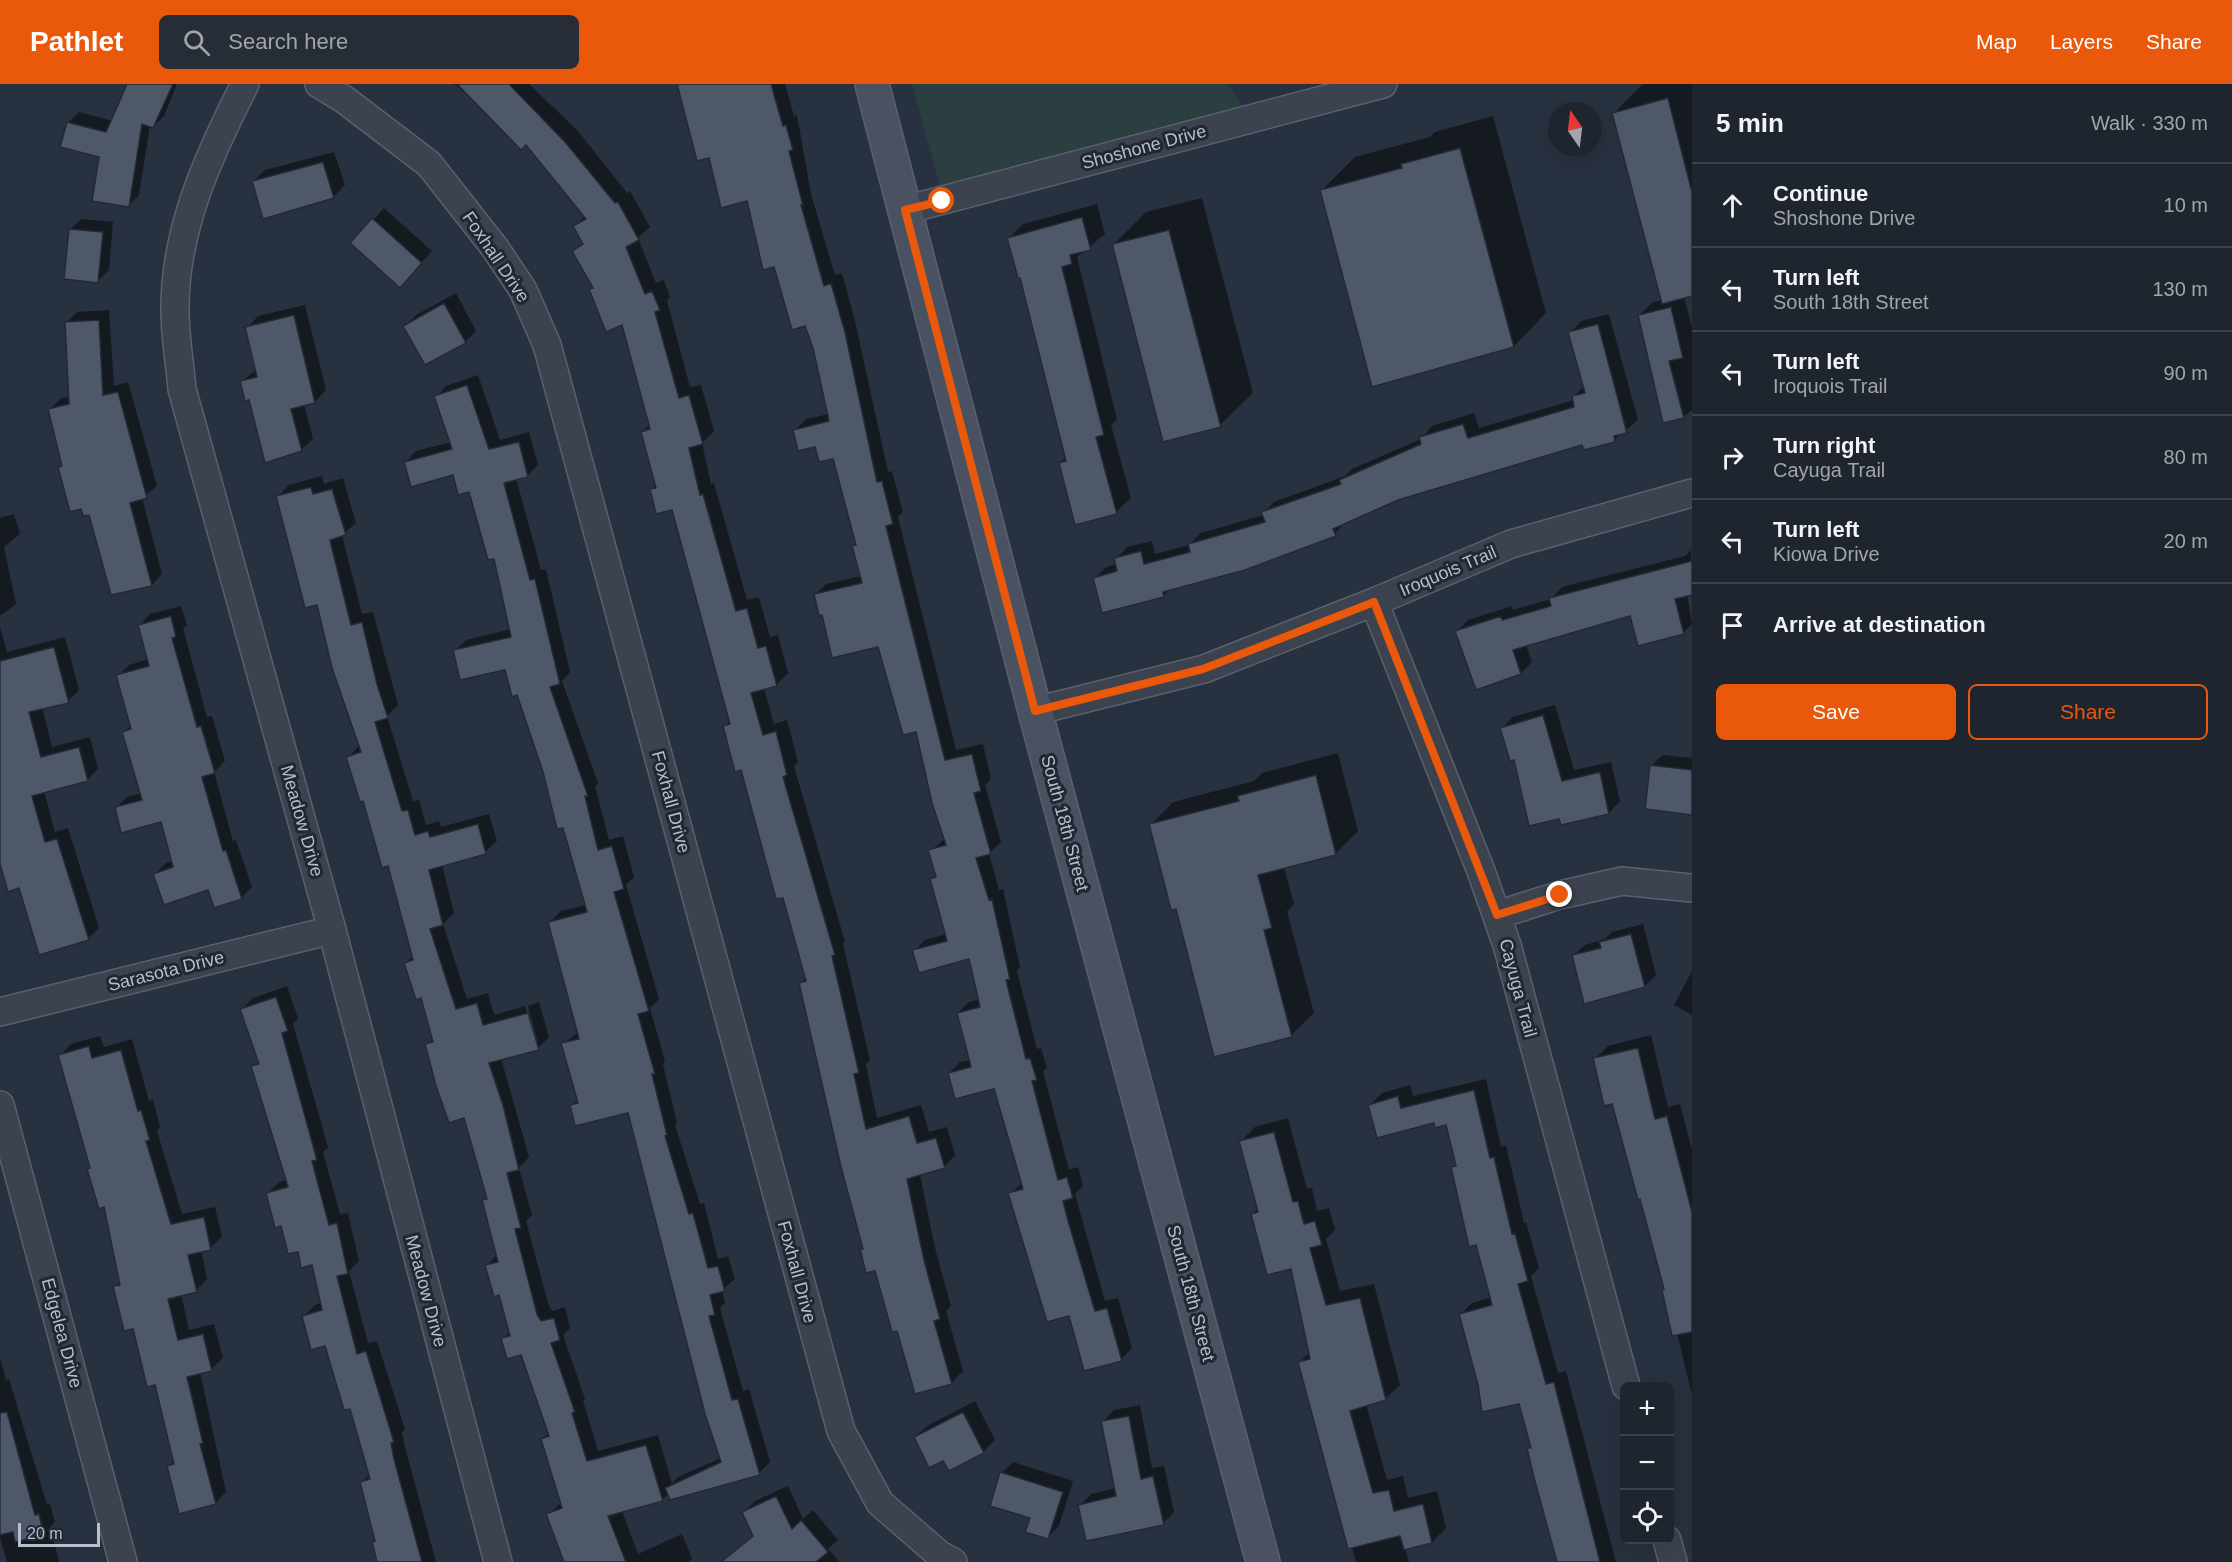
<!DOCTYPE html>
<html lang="en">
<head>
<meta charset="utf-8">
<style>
  body { margin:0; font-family:Arial,sans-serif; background:#262d37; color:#f1f3f6 }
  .controls { position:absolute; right:18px; bottom:18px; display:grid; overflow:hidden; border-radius:9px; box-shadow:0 6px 24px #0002 }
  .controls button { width:54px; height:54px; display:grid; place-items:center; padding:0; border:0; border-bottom:2px solid #3c424b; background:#1e252f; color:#f1f3f6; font:30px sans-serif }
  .compass { position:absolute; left:1548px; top:18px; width:54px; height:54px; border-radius:50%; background:#1e252f; box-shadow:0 6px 24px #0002; rotate:346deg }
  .scale { position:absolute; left:18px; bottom:15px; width:82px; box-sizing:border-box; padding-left:6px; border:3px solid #b8beca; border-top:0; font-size:16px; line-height:21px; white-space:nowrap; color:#b8beca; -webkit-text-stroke:4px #202834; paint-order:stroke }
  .stop { position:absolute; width:18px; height:18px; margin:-14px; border:4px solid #ea580c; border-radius:50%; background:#fff }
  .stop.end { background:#ea580c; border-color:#fff; box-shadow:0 2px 6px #0008 }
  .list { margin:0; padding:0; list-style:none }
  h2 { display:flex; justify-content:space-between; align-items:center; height:78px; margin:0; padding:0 24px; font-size:26px }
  h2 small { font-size:20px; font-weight:400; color:#a1a5aa }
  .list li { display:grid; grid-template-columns:39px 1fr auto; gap:18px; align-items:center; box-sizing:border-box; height:84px; padding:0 24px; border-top:2px solid #3c424b }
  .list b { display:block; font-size:22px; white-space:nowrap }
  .list p { margin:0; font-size:20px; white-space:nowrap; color:#a1a5aa }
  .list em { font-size:20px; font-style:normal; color:#a1a5aa }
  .actions { display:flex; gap:12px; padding:18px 24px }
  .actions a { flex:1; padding:14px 0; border:2px solid #ea580c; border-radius:9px; text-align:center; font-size:21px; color:#ea580c }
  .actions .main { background:#ea580c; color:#fff }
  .icon { flex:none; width:33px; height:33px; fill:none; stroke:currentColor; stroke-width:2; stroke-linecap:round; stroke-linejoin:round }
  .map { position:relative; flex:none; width:1692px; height:1478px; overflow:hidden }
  header { display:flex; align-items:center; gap:36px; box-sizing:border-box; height:84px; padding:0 30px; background:#ea580c; color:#fff }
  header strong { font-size:28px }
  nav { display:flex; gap:33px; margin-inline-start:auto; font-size:21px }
  .search { width:420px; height:54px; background:#262d37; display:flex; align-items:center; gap:15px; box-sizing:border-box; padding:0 21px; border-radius:9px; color:#a1a5aa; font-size:22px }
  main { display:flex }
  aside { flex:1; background:#1e252f }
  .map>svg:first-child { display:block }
  .green { fill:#2b3f41 }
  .shadow { fill:#0007 }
  .building { fill:#4e5868; stroke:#222a36; stroke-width:1.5 }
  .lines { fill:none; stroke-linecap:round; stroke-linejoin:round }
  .street-casing { stroke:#59616d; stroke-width:30 }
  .secondary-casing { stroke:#59616d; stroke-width:36 }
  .street { stroke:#3c434f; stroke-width:27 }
  .secondary { stroke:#4a5262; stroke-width:33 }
  .route { stroke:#ea580c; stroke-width:8 }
  .labels { text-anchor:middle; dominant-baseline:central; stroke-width:6; stroke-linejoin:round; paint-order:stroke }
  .street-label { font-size:18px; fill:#b8beca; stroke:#202834 }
</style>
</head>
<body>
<header>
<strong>Pathlet</strong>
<div class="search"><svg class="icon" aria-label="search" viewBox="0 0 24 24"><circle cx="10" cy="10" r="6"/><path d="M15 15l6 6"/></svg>Search here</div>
<nav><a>Map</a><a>Layers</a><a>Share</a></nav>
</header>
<main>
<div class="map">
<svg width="1692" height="1478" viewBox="0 0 1692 1478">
  <rect width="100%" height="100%" fill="#28313f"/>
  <path class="green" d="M912,0h316l15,23 -302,83z"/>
  <path class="shadow" d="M129,0h48l-13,32 -11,11 -3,-2 -11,70 -10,10 -29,-49 -32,-33 11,-11 34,9z
    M454,0h75l49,47 49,62 3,-2 20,36 -12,11 18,45 8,-3 6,17 -3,4 23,86 11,-2 13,46 -12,12 9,41 3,-1 33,117 12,-3 11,40 8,-2 10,38 -12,12 -12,3 10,36 13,-4 11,42 -4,4 51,176 -2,2 27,116 -4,4 11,54 44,-13 8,27 18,-5 8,28 -11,12 -24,7 15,74 16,58 -5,5 17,60 -11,11 -54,-53 -22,-60 -14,-19 2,-2 -63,-265 5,-5 -22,-82 -42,-128 -18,-41 7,-7 -58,-211 -21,-20 5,-5 -15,-52 8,-8 -27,-101 -32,-33 3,-4 -20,-35 10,-10 -9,-15 10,-10 -58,-73z
    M678,0h107l9,32 3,-1 14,79 24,81 7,-2 13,48 33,151 4,-1 11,41 -5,5 58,233 27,-6 8,35 -6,6 16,57 -12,11 10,37 4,-1 17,78 -3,4 20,78 4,-1 6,20 -4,3 26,99 9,-3 5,19 -8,8 30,107 13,-3 14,50 -11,11 -51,-45 -60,-120 13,-12 -28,-95 -46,-14 11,-11 11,-2 -13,-47 11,-11 11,-3 -9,-42 -57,-6 11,-11 22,-6 -16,-54 6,-6 -7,-23 15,-12 -28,-109 -38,-85 -56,-31 -8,-19 11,-11 35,-8 -7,-29 3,-3 -23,-87 -39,-27 11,-11 23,-5 -14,-67 -9,-22 -31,-60 -27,-66 -38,-42z
    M1643,0h49v210l-8,2 8,32v82l-9,7 -44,-102 14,-13 10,-2 -49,-187z
    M1493,32l53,197 -32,33 -192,-156 33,-33 75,-20 5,-5z
    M334,68l11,33 -12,12 -80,-15 12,-12z
    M1202,114l51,195 -33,32 -107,-180 33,-33z
    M1097,120l8,30 -28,23 40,162 -6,6 20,73 -15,14 -56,-49 6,-6 -45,-181 -12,-37 14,-15z
    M384,124l48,43 -21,23 -38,-54z
    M81,135l32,3 -4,48 -11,11 -28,-51z
    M456,209l20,38 -11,11 -60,-16 11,-11z
    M305,221l21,85 -11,12 -11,2 9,35 -12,11 -51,-52 -9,-16 16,-13 -10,-41 11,-12z
    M109,226l5,76 14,-4 29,104 -15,12 20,76 -10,11 -62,-72 -31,-45 4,-4 -14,-54 11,-11 10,-3 -4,-73 11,-11z
    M1609,230l29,106 -24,20 -31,3 -185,56 -52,22 -11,13 -165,55 -6,6 -69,-17 11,-11 11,-3 -1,-5 11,-12 25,-6 3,13 34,-9 12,-12 63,-18 -1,-2 11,-11 71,-26 7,-7 69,-30 11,-13 42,-13 5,15 95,-28 -1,-3 11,-11 -14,-53 11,-12z
    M478,291l22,65 29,-8 9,33 -11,11 -11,2 25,92 5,-1 24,103 -8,9 36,102 -3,3 14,54 14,-4 11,41 -8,8 33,114 -9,9 15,53 -2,3 14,59 -2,2 25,79 4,-1 14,56 10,-3 7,23 -13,11 3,13 -5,5 23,83 6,-2 21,73 -11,11 -90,20 -7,7 -40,11 16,43 44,-20 10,24 -3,4h-123l-18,-47 14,-13 -19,-63 6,-6 -27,-80 -19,-14 7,-7 -10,-39 -13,-28 10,-10 -14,-54 5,-5 -23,-80 -38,-71 7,-7 -12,-42 -16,-33 7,-7 -23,-91 -42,-108 12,-12 -41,-142 -41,-107 11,-11 33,-9 2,8 19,-6 13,45 -14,12 20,79 11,-2 25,93 -11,11 26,85 6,-1 7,25 13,-4 2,6 48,-13 8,27 -12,11 -43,13 12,48 -11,11 24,75 21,-6 6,22 31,-9 10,37h3l-10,-37 11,-4 10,35 -11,11 -37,10 28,99 -10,11 13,47 -6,6 22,82 4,8 13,-4 5,21 -7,7 22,64 -2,2 15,50 60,-16 14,49 6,-7 43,-19 -92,-346 -57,-7 6,-6 -15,-55 16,-12 -29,-110 11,-11 25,-6 -22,-79 -46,-133 -12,-25 -51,-17 11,-11 45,-11 -16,-72 -25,-67 -16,-17 -48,-11 10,-11 35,-9 -15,-45 10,-11z
    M14,430l6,20 -16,13 12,57 -16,12v-98z
    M1691,466l1,43 -5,1 5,30 -9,9 -52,-19 -105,31 6,17 -11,11 -64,-41 11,-12 44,-14 1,4 38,-11 11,-12 123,-31z
    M181,522l6,19 -4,3 24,89 5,-1 13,45 -11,11 19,69 3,-1 16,47 -11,11 -86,-24 11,-11 7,-2 -11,-41 -46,-12 11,-11 15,-4 -18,-61 7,-7 -13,-49 11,-11 20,-6 -9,-34 10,-11z
    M0,543l7,25 58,-15 14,53 -11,11 -26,6 10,40 38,-10 8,32 -11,11 -43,11 11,41 13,-4 31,100 -11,11 -68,-53 -20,-29z
    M1555,621l19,65 37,-8 9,39 -11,12 -49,4 -45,-59 -13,-30 11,-11z
    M1338,669l20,78 -23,23 -51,13 10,37 -7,7 27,102 -23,22 -114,-128 -26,-82 22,-23 81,-21 8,-8z
    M1663,671l29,3v55l-41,-47z
    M1643,840l13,51 -11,11 -72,-30 12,-11 20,-6 7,-7z
    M1692,887v44l-18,-10z
    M287,902l11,32 -5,6 35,123 -5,5 17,62 8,-1 11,48 -10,10 19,72 9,-2 28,88 -3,3 3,15 31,115h-57l-6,-19 4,-4 -16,-56 9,-9 -19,-67 -25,-62 -22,-29 11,-11 7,-2 -9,-39 -14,-14 -17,-26 -15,-30 12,-12 8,-2 -34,-113 7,-7 -18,-51 11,-11z
    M1651,951l17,72 12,-3 12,46v245l-26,-107 -53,-186 -18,-43 13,-13z
    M100,952l4,11 28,-8 17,62 4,-1 7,27 -3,4 25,83 33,-7 7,30 -12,11 -9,2 6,29 -11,11 -15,4 8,36 25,-6 9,34 -12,11 -11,3 26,120 -11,11 -46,-37 5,-6 -18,-77 -41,-96 6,-6 -16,-76 -45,-149 11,-12z
    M1486,995l15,68 5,-2 18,78 2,-1 13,46 -8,8 27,97 8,-2 50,191h-57l-30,-113 3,-3 -12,-44 -40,-17 -20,-70 12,-12 20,-6 -40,-130 5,-4 -10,-40 -77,-18 12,-12 28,-8 3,11z
    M1288,1034l19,71 5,-1 5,23 12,-3 6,22 -9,9 14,52 34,-7 26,101 -15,14 -19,5 21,76 16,-4 5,22 29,-7 9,37 -14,14 -27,6 4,14h-53l-57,-199 11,-11 -18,-85 -40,-53 7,-6 -18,-67 14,-14z
    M0,1274l6,22 3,-1 38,126 3,-1 5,18 -5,5 9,35h-52l-7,-24z
    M975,1317l20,39 -12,12 -34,17 -5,-10 -29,-22 12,-11z
    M1140,1321l12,63 12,-2 10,46 -11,11 -83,-18 11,-11 25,-6 -13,-66 11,-12z
    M1013,1378l60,19 -14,45 -11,11 -46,-64z
    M788,1402l15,33 10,-9 25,30 -10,9 12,13h-118l32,-27 -10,-23 11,-11z"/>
  <path class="building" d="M127,0h46l-20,44 -11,-4 -13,83 -37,-6 7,-44 -39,-10 7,-25 39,10z
    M457,0h52l57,59 49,60 3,-1 21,38 -13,7 19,47 7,-3 8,19 -5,2 24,86 10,-3 14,49 -14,4 11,47 3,-1 33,117 11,-3 11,40 8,-2 11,40 -26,7 12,42 13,-4 11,44 -4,2 52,178 -3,1 27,117 -5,1 12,55 43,-13 8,27 19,-5 9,30 -38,11 17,81 16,59 -6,2 18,63 -37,10 -18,-63 -5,1 -17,-61 -9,2 -6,-24h3l-22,-82 -42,-184 7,-2 -23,-83 -7,1 -35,-129 -6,2 -12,-46 7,-2 -58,-214 -16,4 -6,-25 6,-1 -15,-56 9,-3 -28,-104 -16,7 -17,-43 4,-1 -21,-37 11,-7 -10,-18 13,-7 -60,-74 -5,5z
    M677,0h94l12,42 3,-1 7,25 -4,1 14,54h-2l23,81 7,-3 14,49 32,150 5,-1 11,43 -7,2 59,234 27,-6 9,37 -7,2 17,61 -15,4 13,42 3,-1 18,80 -4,1 20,79 4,-1 7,22 -5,1 26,99 9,-3 6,21 -10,3 6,23 26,87 12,-3 15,53 -38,10 -15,-55 -22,6 -39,-129 15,-4 -29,-100 -39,10 -7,-26 23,-6 -14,-54 23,-6 -11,-48 -50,14 -7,-23 35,-9 -17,-62 6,-2 -8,-27 18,-5 -14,-42 -16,-71 -13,3 -25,-88 -46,11 -10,-43 -3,1 -5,-22 48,-11 -10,-37 4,-1 -23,-86 -14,3 -4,-15 -17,4 -5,-21 36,-9 -16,-73 -8,-22 -13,4 -18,-63 -11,3 -16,-69 -26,7 -12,-50 -12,3z
    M1668,14l24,94v104l-30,8 -50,-191z
    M1460,64l54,199 -142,40 -52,-197 82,-22 -1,-4z
    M323,78l11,36 -71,21 -11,-38z
    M1082,133l9,33 -21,5 2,9 -10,3 42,168 -8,2 21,77 -42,11 -16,-62 7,-2 -46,-183h-2l-11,-40z
    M372,134l50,45 -22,25 -50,-45z
    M69,145l34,3 -5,51 -34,-4z
    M1169,146l52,197 -58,15 -51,-198z
    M444,219l22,40 -41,22 -22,-39z
    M1671,223l12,51 -14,3 15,57 -21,5 -25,-108z
    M294,231l21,88 -24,6 11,42 -37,12 -16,-63 -4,1 -5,-20 17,-4 -12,-50z
    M99,236l4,75 15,-3 29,106 -17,5 22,83 -41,9 -22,-80 -6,1 -2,-7 -11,3 -12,-45 4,-1 -14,-57 21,-5 -4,-82z
    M1598,240l29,109 -13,3 1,6 -31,8 -2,-5 -184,55 -65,29 3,7 -91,34 -82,22 1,5 -62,16 -9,-35 24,-7 -3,-13 27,-7 3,13 46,-12 -2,-8 77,-22 -4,-10 80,-28 -2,-4 82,-36 -2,-7 44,-13 5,14 106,-31 -2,-11 13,-3 -17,-61z
    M467,301l22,64 30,-7 9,35 -24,6 26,97 5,-1 25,105 -10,3 38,109h-3l13,54 14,-4 12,43 -10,3 35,119 -11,3 17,60h-3l15,61 -2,1 24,78 4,-1 15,55 10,-2 7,25 -15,4 5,20 -6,1 23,84 6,-1 22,76 -90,25 -5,-12 56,-26 -16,-48 -77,-301 -53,13 -5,-21 8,-2 -17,-60 18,-4 -31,-117 39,-10 -24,-84 -6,1 -14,-57 -26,-77 -5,2 -7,-27 -45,10 -7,-30 58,-13 -17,-78 -6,1 -19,-68 -11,3 -5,-20 -42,12 -7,-25 48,-13 -18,-53z
    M311,403l2,7 19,-5 14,46 -16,5 21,85 11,-3 15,62 11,34 -13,4 27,89 6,-1 7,25 13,-4 2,6 48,-13 8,30 -57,16 14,55 -13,4 26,80 21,-6 6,22 45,-12 11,37 -50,13 14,42 16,65 -12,3 14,55 -6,1 22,85 4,7 13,-3 6,22 -9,3 24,69 -3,1 15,48 59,-16 17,56 -55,15 18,46h-62l-18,-48 16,-6 -21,-69 8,-3 -28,-81 -14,4 -6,-21 9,-2 -11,-41 -5,2 -9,-32 13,-3 -16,-62 5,-1 -23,-81 -15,5 -13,-37 -11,-42 8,-2 -12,-44 -5,2 -12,-37 9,-3 -25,-94 -6,2 -19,-67 -3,1 -14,-45 15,-5 -29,-84 -15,-63 -12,3 -29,-112z
    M1692,477v34l-17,4 9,35 -46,12 -8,-30 -117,34 8,24 -45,16 -21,-59 46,-15 1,4 49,-14 -2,-8z
    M171,532l5,21 -4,1 25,89 4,-1 14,47 -13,4 21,74 3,-1 16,49 -28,9 -6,-18 -44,15 -11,-31 20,-7 -12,-45 -40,11 -6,-26 27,-7 -20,-68 9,-3 -15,-54 33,-9 -11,-41z
    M54,563l15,56 -40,9 12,45 38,-10 9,34 -56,15 13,46 12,-3 32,101 -50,15 -20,-67 -11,4 -8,-28v-203z
    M1543,631l19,66 38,-9 9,42 -48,11 -2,-6 -30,7 -15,-66 -4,1 -10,-33z
    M1650,681l42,5v45l-47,-6z
    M1316,691l20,80 -78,20 14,53 -8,2 28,107 -78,20 -38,-148 -5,1 -22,-86 90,-23 -2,-5z
    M1631,850l14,53 -61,17 -12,-49 29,-7 -2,-6z
    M276,913l12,34 -6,2 35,127 -5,1 17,64 8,-2 11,51 -11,2 20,78 9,-3 28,91 -3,1 3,16 28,103h-45l-5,-20 3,-1 -15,-59 10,-3 -20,-70 -6,1 -19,-64 -14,4 -9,-34 20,-6 -10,-45 -11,3 -3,-16 -10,2 -7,-28 -6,2 -9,-35 22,-6 -37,-121 8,-2 -19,-55z
    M89,962l3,12 29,-8 17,61 3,-1 9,30 -4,1 25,83 33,-7 7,33 -23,5 9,37 -29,7 10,41 25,-6 9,37 -25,6 16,66 -3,1 16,60 -37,10 -12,-48 7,-2 -19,-79 -8,2 -14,-58 -9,2 -11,-45 7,-1 -16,-78 -5,2 -12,-40 3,-1 -32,-113z
    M1638,964l17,71 12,-3 25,96v120l-20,4 -10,-46 2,-1 -24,-90 -2,1 -26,-96 -8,2 -11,-48z
    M1474,1006l16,68 4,-1 18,77 3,-1 13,48 -10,3 28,100 8,-2 46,180h-43l-24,-88 -6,-26h4l-12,-44 -37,8 -4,-27 -19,-71 33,-9 -16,-60 -7,2 -18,-80 5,-1 -10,-41 -11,3 -1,-5 -57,15 -9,-33 30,-9 3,12z
    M1274,1048l19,70 5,-1 6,23 11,-3 7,24 -12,3 16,57 34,-7 26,102 -36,11 23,82 16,-3 5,21 29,-7 9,39 -28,7 -4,-14 -52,13 -50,-187 12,-3 -19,-90 -24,6 -16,-61 7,-2 -19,-71z
    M7,1328l28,103 4,-1 5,21 -29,7 -2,-10 -13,3v-122z
    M963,1328l21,41 -35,18 -6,-10 -14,7 -15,-31z
    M1129,1332l12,63 12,-3 11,49 -78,16 -8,-36 38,-9 -15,-75z
    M1000,1388l63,20 -15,47 -23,-7 5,-14 -40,-12z
    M776,1412l16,33 9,-9 27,32 -12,10h-95l32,-26 -11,-24z"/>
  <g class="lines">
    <g class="street-casing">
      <path id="street" d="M245,0c-36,71 -71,146 -70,227 0,26 5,53 7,78l150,541 166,632
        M319,0l26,16 84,64 66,84 28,42 24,55 294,1086 39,72 60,52 13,7
        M905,126l478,-126
        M1374,518l107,269 26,74 119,441
        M1035,627l169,-42 170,-67 137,-58 181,-51
        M1497,831l63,-20 62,-14 70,7
        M0,928l332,-82
        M0,1021l123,457
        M1667,1456l6,22"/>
    </g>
    <g class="secondary-casing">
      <path id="secondary" d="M872,0l163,627 228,851"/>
    </g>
    <use href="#street" class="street"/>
    <use href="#secondary" class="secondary"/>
  </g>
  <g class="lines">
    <path class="route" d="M942,117l-37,9 130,501 168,-42 171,-67 123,313 63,-20"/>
  </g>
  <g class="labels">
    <g class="street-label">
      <text transform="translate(1144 63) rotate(-15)">Shoshone Drive</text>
      <text transform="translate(496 173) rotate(56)">Foxhall Drive</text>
      <text transform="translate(1448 487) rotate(-23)">Iroquois Trail</text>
      <text transform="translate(671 718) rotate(75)">Foxhall Drive</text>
      <text transform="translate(302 737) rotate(74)">Meadow Drive</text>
      <text transform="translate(1065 739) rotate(75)">South 18th Street</text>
      <text transform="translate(166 887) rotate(-14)">Sarasota Drive</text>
      <text transform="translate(1518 904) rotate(75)">Cayuga Trail</text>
      <text transform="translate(797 1188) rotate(75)">Foxhall Drive</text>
      <text transform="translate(426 1207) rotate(75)">Meadow Drive</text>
      <text transform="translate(1191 1209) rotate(75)">South 18th Street</text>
      <text transform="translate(62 1249) rotate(75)">Edgelea Drive</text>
    </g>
  </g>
</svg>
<div class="controls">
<button>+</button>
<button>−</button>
<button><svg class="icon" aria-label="locate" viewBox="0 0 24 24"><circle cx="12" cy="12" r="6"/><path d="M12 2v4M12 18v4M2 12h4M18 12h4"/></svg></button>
</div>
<svg class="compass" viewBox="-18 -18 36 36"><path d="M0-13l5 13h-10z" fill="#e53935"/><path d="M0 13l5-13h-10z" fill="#a1a5aa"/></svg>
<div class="scale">20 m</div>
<div class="stop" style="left:942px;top:117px"></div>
<div class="stop end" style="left:1560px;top:811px"></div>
</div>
<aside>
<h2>5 min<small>Walk · 330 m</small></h2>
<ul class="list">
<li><svg class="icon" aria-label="ahead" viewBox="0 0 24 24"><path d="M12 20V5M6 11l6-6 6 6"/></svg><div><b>Continue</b><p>Shoshone Drive</p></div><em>10 m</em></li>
<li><svg class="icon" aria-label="left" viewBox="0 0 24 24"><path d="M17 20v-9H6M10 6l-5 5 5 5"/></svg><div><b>Turn left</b><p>South 18th Street</p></div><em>130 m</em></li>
<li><svg class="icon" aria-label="left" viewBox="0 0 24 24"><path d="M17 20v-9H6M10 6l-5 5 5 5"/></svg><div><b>Turn left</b><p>Iroquois Trail</p></div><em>90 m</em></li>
<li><svg class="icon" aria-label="right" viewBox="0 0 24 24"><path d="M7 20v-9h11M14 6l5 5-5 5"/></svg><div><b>Turn right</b><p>Cayuga Trail</p></div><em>80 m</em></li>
<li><svg class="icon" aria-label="left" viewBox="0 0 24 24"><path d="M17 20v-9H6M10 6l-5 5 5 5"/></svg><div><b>Turn left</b><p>Kiowa Drive</p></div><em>20 m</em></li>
<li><svg class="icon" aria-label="arrive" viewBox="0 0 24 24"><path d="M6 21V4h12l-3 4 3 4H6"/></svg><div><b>Arrive at destination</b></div></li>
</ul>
<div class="actions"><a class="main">Save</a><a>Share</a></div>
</aside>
</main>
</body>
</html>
